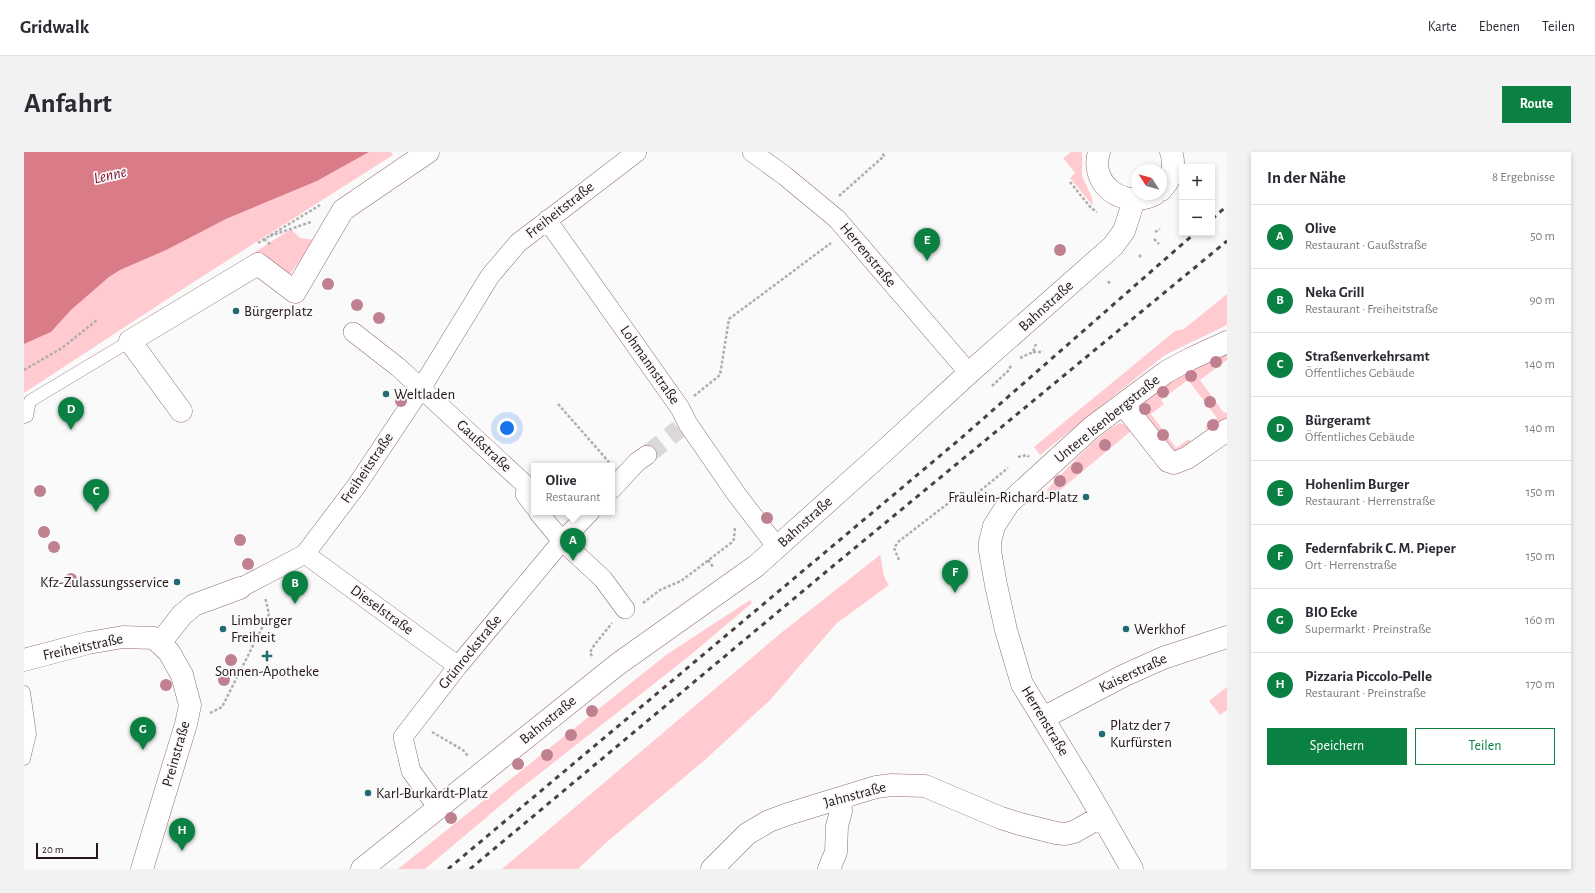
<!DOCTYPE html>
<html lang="de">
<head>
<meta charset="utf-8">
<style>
  body { margin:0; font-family:"Alegreya Sans",sans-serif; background:#f2f2f3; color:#2b2b33 }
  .controls { position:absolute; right:12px; top:12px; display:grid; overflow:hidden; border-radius:0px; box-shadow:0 2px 6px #0003 }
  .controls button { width:36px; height:36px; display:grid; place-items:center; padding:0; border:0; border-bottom:1px solid #e1e1e2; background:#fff; color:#2b2b33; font:20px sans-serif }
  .compass { position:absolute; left:1107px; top:12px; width:36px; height:36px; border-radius:50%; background:#fff; box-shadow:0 2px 6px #0003; rotate:306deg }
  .scale { position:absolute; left:12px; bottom:10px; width:62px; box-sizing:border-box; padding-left:4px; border:2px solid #251618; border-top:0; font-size:11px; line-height:14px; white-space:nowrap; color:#251618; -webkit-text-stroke:3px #fafafa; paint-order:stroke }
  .you { position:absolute; left:483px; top:276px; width:14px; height:14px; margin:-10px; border:3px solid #fff; border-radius:50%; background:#1a73e8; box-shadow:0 0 0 6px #1a73e833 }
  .badge { display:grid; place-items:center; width:26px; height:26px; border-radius:50%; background:#0b8043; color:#fff; font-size:13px; font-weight:700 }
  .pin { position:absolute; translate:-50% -33px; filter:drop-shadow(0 1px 2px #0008) }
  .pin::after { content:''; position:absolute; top:21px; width:14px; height:12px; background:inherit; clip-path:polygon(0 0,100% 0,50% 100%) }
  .popup { position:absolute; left:507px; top:311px; width:84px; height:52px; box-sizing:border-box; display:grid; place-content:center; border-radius:0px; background:#fff; filter:drop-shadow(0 1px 3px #0005); font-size:13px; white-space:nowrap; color:#7c7c81 }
  .popup b { font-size:15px; color:#2b2b33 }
  .popup::after { content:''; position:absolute; left:50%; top:100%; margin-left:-8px; border:8px solid transparent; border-top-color:#fff }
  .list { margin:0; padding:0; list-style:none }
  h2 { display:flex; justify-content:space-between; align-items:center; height:52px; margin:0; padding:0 16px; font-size:17px }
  h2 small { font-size:13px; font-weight:400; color:#7c7c81 }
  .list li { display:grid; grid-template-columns:26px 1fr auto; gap:12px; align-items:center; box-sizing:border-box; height:64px; padding:0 16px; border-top:1px solid #e1e1e2 }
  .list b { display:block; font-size:15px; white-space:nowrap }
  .list p { margin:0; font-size:13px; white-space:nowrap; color:#7c7c81 }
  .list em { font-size:13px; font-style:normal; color:#7c7c81 }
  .actions { display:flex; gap:8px; padding:12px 16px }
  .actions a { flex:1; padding:9px 0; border:1px solid #0b8043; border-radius:0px; text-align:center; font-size:14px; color:#0b8043 }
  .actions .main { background:#0b8043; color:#fff }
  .map { position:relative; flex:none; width:1203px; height:717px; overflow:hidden; border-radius:0px }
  header { display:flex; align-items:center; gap:24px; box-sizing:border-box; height:56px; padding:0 20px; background:#fff; border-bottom:1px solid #e1e1e2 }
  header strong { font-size:19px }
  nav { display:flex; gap:22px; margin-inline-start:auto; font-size:14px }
  .intro { display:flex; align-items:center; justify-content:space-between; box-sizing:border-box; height:96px; padding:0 24px }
  h1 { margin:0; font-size:28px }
  .button { padding:10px 18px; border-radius:0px; background:#0b8043; color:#fff; font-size:14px; font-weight:700 }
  main { display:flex; gap:24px; padding:0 24px }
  aside { flex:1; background:#fff; border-radius:0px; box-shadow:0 2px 6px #0003 }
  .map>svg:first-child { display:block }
  .green { fill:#ffcbd0 }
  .water { fill:#da7b88 }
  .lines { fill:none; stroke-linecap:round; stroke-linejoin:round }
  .pedestrian-tunnel { stroke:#dad8d8; stroke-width:19; stroke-dasharray:19 10; stroke-linecap:butt }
  .service-casing { stroke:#936c70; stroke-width:13 }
  .pedestrian-casing { stroke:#936c70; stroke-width:20 }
  .minor-casing { stroke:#936c70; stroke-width:23 }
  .path { stroke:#b3aeae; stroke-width:2.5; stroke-dasharray:3 2; stroke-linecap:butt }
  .service { stroke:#fff; stroke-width:12 }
  .pedestrian { stroke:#fff; stroke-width:19 }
  .minor { stroke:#fff; stroke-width:22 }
  .rail { stroke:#4c4042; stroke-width:3; stroke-dasharray:5 5; stroke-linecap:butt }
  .tree { fill:#bf8090 }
  .poi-dot { fill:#206a73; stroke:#fafafa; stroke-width:1.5 }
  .labels { text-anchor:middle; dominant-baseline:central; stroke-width:3.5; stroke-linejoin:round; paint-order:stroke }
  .street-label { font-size:15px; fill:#251618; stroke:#fafafa }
  .poi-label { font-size:15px; fill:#251618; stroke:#fafafa; text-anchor:start }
  .water-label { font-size:16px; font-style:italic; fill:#891635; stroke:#fafafa }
</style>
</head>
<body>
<header>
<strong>Gridwalk</strong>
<nav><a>Karte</a><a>Ebenen</a><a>Teilen</a></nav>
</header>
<div class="intro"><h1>Anfahrt</h1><a class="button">Route</a></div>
<main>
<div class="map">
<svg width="1203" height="717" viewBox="0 0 1203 717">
  <rect width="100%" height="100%" fill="#fafafa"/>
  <path class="green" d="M345,0h22l2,3 -204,130 -165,108v-49l27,-12 20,-22 38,-33 11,-7 106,-51 91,-38z
    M1047,0h11v24l10,22 1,8 -23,-28 5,-5 -12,-15z
    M267,77l9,9 15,2 -30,41 -30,-29z
    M1203,142v31l-62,30 -9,7 -116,93 -6,-8 141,-116 9,-2z
    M1203,201v7l-27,20 24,33 3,-1v8l-18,13 -4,-6 12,-9 -29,-38 -27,20 3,4 -13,10 25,34 13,-9 4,6 -18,9 -36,-44c3,-18 70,-49 88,-57z
    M1096,271l4,1 7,7 -83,69 -1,-10c19,-20 49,-55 73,-67z
    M856,403c3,10 2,22 9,30l-52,38 -67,77 -64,59 -98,82 -30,28h-76l279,-236z
    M726,448l2,3 -64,54 -168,132 -95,80h-27l268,-214z
    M1203,535v23l-7,5 -11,-14z"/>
  <path class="water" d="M0,0h345l-52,29 -91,38 -60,31 -46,20 -11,7 -38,33 -20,22 -27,12z"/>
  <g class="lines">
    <path class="pedestrian-tunnel" d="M623,303l32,-26"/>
    <g class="service-casing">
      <path id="service" d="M0,265l3,-1 3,-15 100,-60
        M0,540l6,42 -6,25"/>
    </g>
    <g class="pedestrian-casing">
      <path id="pedestrian" d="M728,0l33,24 52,43 132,154
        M523,68l133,188 8,16 49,71 40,52
        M329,180l45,35 132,122 -5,5 9,12
        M588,337l25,-27 10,-7
        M514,360l24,29 41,38 22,30
        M281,402l153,112
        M216,436l65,-34 52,-69 65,-98 68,-111 28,-33 119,-91
        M414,656l-27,-37 -8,-34 55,-71 104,-125 28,-29"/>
    </g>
    <g class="minor-casing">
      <path id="minor" d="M1075,0c-10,34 26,58 56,42
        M1137,38c10,-11 15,-24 10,-38
        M1099,252l41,52 4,5 6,2 13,-5 40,-28
        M157,259l-51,-70 128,-77 37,28 48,-82 85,-58
        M136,491l22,-28 12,-10 46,-17
        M0,508l64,-17 35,-6 31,1 15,14 13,23 8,30 -4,19 -44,145
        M1019,566l80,-42 40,-18 64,-21
        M338,717l256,-205 138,-98 126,-113 87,-80 144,-127 11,-15 10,-31
        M688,717l35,-35 22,-13 19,-7 88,-27 16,-2 33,1 76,32 19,6 36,9 9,1 9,-2 28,-16
        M805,717l7,-17 1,-26 4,-15 -1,-12
        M1108,717l-44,-77 -66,-108 -16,-54 -10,-45 -6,-34v-9l4,-16 15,-23 82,-75 75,-56 24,-13 37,-17"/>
    </g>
    <path class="path" d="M1046,30l21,26 6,4
      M815,44l45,-40 -2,-4
      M1131,80l5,-3
      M246,84l41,-14
      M240,87l7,6
      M1130,87l5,5
      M234,91l62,-38
      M1115,103l3,3
      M1084,129l3,4
      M1009,200h8l2,-1
      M996,206l13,-6 3,-8
      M0,218l38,-22 35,-28
      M968,234l17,-16 2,-5
      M670,244l26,-21 9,-56 102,-76
      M534,252l51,58
      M994,305l9,-2 2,2
      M961,351l-10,-6 6,-7 27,-22
      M684,408l6,8
      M875,408l-5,-12 4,-6 61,-47 16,2
      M619,451l17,-13 21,-9 50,-38 3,-4 1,-13
      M568,504l-2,-3 2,-5 20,-25
      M186,561l12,-6 47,-93 -4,-17
      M408,580l31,18 5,6"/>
    <use href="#service" class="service"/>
    <use href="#pedestrian" class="pedestrian"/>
    <use href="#minor" class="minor"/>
    <path class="rail" d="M1188,67l15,-13
      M424,717l512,-430 235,-206
      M446,717l363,-303 394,-325"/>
  </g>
  <g class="tree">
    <circle cx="1036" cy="98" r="6"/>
    <circle cx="304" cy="132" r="6"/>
    <circle cx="333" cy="153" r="6"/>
    <circle cx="355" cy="166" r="6"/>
    <circle cx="1192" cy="210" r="6"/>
    <circle cx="1167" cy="224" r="6"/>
    <circle cx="1139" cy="240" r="6"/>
    <circle cx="377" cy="249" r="6"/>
    <circle cx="1186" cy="250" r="6"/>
    <circle cx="1121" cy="257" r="6"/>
    <circle cx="1189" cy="273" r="6"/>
    <circle cx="1139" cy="283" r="6"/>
    <circle cx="1081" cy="293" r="6"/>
    <circle cx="1053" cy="316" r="6"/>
    <circle cx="1036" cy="329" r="6"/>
    <circle cx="16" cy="339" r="6"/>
    <circle cx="743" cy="366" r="6"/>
    <circle cx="20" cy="380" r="6"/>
    <circle cx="216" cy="388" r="6"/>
    <circle cx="30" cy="395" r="6"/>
    <circle cx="224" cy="412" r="6"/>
    <circle cx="47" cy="427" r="6"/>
    <circle cx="207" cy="508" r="6"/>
    <circle cx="200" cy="528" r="6"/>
    <circle cx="142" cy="533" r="6"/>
    <circle cx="568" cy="559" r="6"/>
    <circle cx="547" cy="583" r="6"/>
    <circle cx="523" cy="603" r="6"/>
    <circle cx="494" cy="612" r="6"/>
    <circle cx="427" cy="666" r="6"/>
  </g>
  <g class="poi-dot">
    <circle cx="212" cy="159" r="4"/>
    <circle cx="362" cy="242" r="4"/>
    <circle cx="1062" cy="345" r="4"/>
    <circle cx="153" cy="430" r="4"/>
    <circle cx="199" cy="477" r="4"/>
    <circle cx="1102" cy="477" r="4"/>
    <path d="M241 498h4v4h4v4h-4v4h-4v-4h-4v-4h4z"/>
    <circle cx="1078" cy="582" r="4"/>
    <circle cx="344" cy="641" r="4"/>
  </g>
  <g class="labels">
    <g class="street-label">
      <text transform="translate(536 58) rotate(-38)">Freiheitstraße</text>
      <text transform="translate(844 103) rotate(50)">Herrenstraße</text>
      <text transform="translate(1022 154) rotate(-42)">Bahnstraße</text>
      <text transform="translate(626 213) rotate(55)">Lohmannstraße</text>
      <text transform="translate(1083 267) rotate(-39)">Untere Isenbergstraße</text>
      <text transform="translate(460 294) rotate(43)">Gaußstraße</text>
      <text transform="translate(343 316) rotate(-56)">Freiheitstraße</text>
      <text transform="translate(781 370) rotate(-42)">Bahnstraße</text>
      <text transform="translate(358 458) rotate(36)">Dieselstraße</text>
      <text transform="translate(59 495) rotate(-12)">Freiheitstraße</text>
      <text transform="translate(446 500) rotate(-51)">Grünrockstraße</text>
      <text transform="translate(1109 521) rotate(-25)">Kaiserstraße</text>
      <text transform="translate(524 568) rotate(-39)">Bahnstraße</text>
      <text transform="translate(1021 569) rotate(59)">Herrenstraße</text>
      <text transform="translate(152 602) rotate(-74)">Preinstraße</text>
      <text transform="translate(831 643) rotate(-15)">Jahnstraße</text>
    </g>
    <g class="poi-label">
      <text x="220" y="159">Bürgerplatz</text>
      <text x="370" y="242">Weltladen</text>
      <text x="1054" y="345" text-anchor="end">Fräulein-Richard-Platz</text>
      <text x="145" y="430" text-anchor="end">Kfz-Zulassungsservice</text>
      <text x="207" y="468">Limburger<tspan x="207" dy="17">Freiheit</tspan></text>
      <text x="1110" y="477">Werkhof</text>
      <text x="243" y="519" text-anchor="middle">Sonnen-Apotheke</text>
      <text x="1086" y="573">Platz der 7<tspan x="1086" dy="17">Kurfürsten</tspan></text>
      <text x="352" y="641">Karl-Burkardt-Platz</text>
    </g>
    <g class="water-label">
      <text transform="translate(86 23) rotate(-13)">Lenne</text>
    </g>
  </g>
</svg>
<div class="controls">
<button>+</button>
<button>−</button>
</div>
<svg class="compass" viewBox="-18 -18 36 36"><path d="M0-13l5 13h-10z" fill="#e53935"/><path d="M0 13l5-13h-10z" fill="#7c7c81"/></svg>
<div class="scale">20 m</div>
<div class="you"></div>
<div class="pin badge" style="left:549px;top:409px">A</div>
<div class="popup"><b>Olive</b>Restaurant</div>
<div class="pin badge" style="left:271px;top:452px">B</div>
<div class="pin badge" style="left:72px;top:360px">C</div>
<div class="pin badge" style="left:47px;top:278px">D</div>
<div class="pin badge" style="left:903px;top:109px">E</div>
<div class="pin badge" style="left:931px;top:441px">F</div>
<div class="pin badge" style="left:119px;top:598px">G</div>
<div class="pin badge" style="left:158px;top:699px">H</div>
</div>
<aside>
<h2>In der Nähe<small>8 Ergebnisse</small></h2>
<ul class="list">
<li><span class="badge">A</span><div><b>Olive</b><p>Restaurant · Gaußstraße</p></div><em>50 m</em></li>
<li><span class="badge">B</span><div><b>Neka Grill</b><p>Restaurant · Freiheitstraße</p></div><em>90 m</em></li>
<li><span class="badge">C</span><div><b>Straßenverkehrsamt</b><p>Öffentliches Gebäude</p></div><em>140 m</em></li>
<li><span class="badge">D</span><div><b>Bürgeramt</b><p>Öffentliches Gebäude</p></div><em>140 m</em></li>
<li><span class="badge">E</span><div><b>Hohenlim Burger</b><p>Restaurant · Herrenstraße</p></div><em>150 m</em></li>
<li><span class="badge">F</span><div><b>Federnfabrik C. M. Pieper</b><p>Ort · Herrenstraße</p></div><em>150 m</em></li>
<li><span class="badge">G</span><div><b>BIO Ecke</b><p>Supermarkt · Preinstraße</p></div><em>160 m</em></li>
<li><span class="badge">H</span><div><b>Pizzaria Piccolo-Pelle</b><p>Restaurant · Preinstraße</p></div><em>170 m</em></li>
</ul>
<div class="actions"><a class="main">Speichern</a><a>Teilen</a></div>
</aside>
</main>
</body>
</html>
